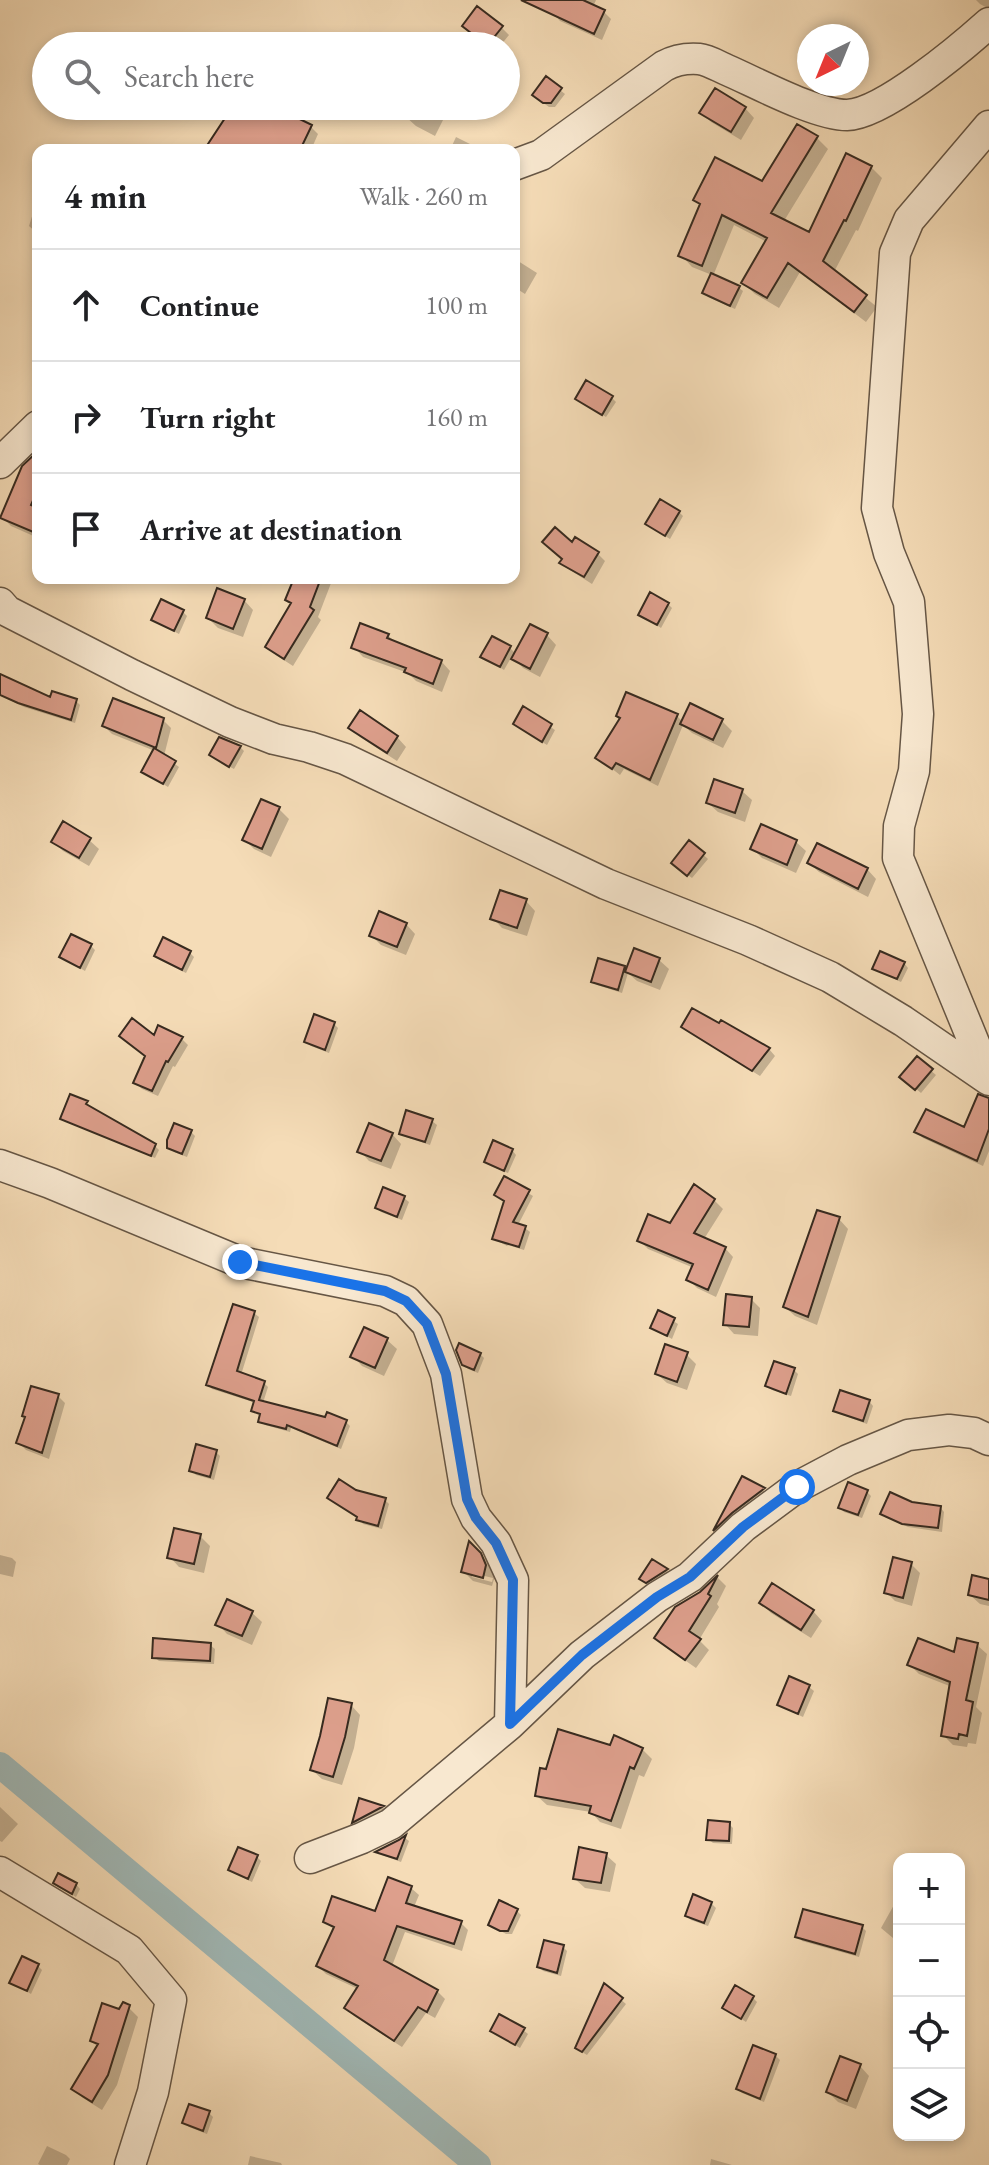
<!DOCTYPE html>
<html lang="en">
<head>
<meta charset="utf-8">
<style>
  body { margin:0; font-family:"EB Garamond",serif; background:#f2f2f2; color:#202124 }
  .controls { position:absolute; right:24px; bottom:24px; display:grid; overflow:hidden; border-radius:16px; box-shadow:0 4px 12px #0003 }
  .controls button { width:72px; height:72px; display:grid; place-items:center; padding:0; border:0; border-bottom:2px solid #e0e0e0; background:#fff; color:#202124; font:40px sans-serif }
  .compass { position:absolute; left:797px; top:24px; width:72px; height:72px; border-radius:50%; background:#fff; box-shadow:0 4px 12px #0003; rotate:223deg }
  .stop { position:absolute; width:24px; height:24px; margin:-18px; border:6px solid #1a73e8; border-radius:50%; background:#fff }
  .stop.end { background:#1a73e8; border-color:#fff; box-shadow:0 2px 8px #0008 }
  .list { margin:0; padding:0; list-style:none }
  h2 { display:flex; justify-content:space-between; align-items:center; height:104px; margin:0; padding:0 32px; font-size:34px }
  h2 small { font-size:26px; font-weight:400; color:#757577 }
  .list li { display:grid; grid-template-columns:52px 1fr auto; gap:24px; align-items:center; box-sizing:border-box; height:112px; padding:0 32px; border-top:2px solid #e0e0e0 }
  .list b { display:block; font-size:30px; white-space:nowrap }
  .list em { font-size:26px; font-style:normal; color:#757577 }
  .icon { flex:none; width:44px; height:44px; fill:none; stroke:currentColor; stroke-width:2; stroke-linecap:round; stroke-linejoin:round }
  .map { position:relative; flex:none; width:989px; height:2165px; overflow:hidden }
  .search { position:absolute; background:#fff; box-shadow:0 4px 12px #0003; left:32px; top:32px; width:488px; height:88px; display:flex; align-items:center; gap:20px; box-sizing:border-box; padding:0 28px; border-radius:44px; color:#757577; font-size:30px }
  .panel { position:absolute; background:#fff; box-shadow:0 4px 12px #0003; left:32px; top:144px; width:488px; height:440px; border-radius:16px }
  .map>svg:first-child { display:block }
  .shadow { fill:#0003; fill-rule:evenodd }
  .lines { fill:none; stroke-linecap:round; stroke-linejoin:round }
  .canal { stroke:#a0b9b8; stroke-width:26 }
  .building { fill:#dd9f8c; stroke:#372a1f; stroke-width:2 }
  .street-casing { stroke:#665645; stroke-width:33 }
  .street { stroke:#f8e8d0; stroke-width:30 }
  .route { stroke:#1a73e8; stroke-width:10 }
</style>
</head>
<body>
<div class="map">
<svg width="989" height="2165" viewBox="0 0 989 2165">
  <rect width="100%" height="100%" fill="#f5dcb7"/>
  <filter id="stains"><feTurbulence type="fractalNoise" baseFrequency=".0025" numOctaves="4"/><feColorMatrix values="0 0 0 0 .2 0 0 0 0 .09 0 0 0 0 .02 0 0 0 .5 -.17"/></filter>
  <radialGradient id="worn" r=".72"><stop offset=".6" stop-color="#630" stop-opacity="0"/><stop offset="1" stop-color="#630" stop-opacity=".3"/></radialGradient>
  <path class="shadow" d="M559,0h37l-3,7 11,5 7,7 -9,21 -42,-19 -7,-8z
    M976,0h13v9l-9,-5z
    M501,27l8,8 -9,11h-33z
    M546,79l19,15 -10,13h-6l-7,-5z
    M231,106h26l54,21 7,7 -7,16h-105l21,-31 -3,-3z
    M412,106h29l6,6 -12,24 -19,-10 -10,-9z
    M745,108l9,10 -13,22 -30,-18 -9,-10z
    M456,137l22,11 3,2h-31z
    M817,138l11,11 -44,72 26,14 61,-68 11,11 -24,53 -2,-1 -22,42 43,35 -11,15 -66,-50 -21,36 -24,-14 -12,-11 24,-41 -33,-17 -21,51 25,11 5,4 -8,18 -27,-12 -4,-4 8,-18 -20,-8 -11,-12 20,-49 -6,-6 68,-16z
    M38,197v37l-9,-8z
    M518,261l19,12 -12,21 -11,-7v-19z
    M514,312l6,6 -6,6z
    M612,398l4,4 -10,15 -24,-15z
    M38,454v84l-27,-12 -8,-8z
    M679,512l4,4 -13,23 -18,-11z
    M572,545l26,9 7,7 -13,23 -22,-14 -8,-8z
    M296,578h37l-15,39 3,3 -28,46 -17,-11 -9,-8 25,-43 -4,-4z
    M244,600l9,10 -10,27 -25,-9 -10,-10z
    M668,604l4,4 -11,20 -21,-14z
    M183,612l4,4 -8,18 -21,-11 -5,-4z
    M388,635l7,8 46,18 9,10 -8,21 -26,-11 -8,-8 -45,-16 -9,-10z
    M547,635l9,10 -16,32 -17,-9 -11,-12 -8,14 -21,-13 27,-9 6,6z
    M0,676l51,24 25,1 4,4 -5,18 -51,-16 -24,-12z
    M524,709l31,21 -8,15 -28,-17z
    M677,716l6,6 39,-1 10,10 -9,17 -31,-15 -9,-8 -25,61 -34,-17 -4,6 -23,-18z
    M163,720l8,8 -7,28 15,11 -11,20 -20,-12 7,-24 -43,-17 -8,-8z
    M351,728l46,9 9,10 -9,14 -37,-24z
    M220,739l20,8 4,4 -10,18 -19,-10z
    M742,791l10,9 -7,22 -27,-10 -10,-9z
    M262,802l17,7 10,10 -18,38 -17,-8 -9,-9z
    M89,840l10,9 -10,17 -26,-15 -10,-10z
    M796,842l10,9 -10,22 -34,-15 -9,-9z
    M690,843l18,16 -16,19 -15,-11z
    M809,863l58,6 9,10 -8,18 -49,-25z
    M526,901l9,10 -8,25 -25,-8 -9,-10z
    M406,924l9,10 -9,21 -25,-10 -10,-10z
    M91,946l4,4 -10,21 -24,-14z
    M190,953l4,4 -8,16 -26,-13 -4,-4z
    M659,960l10,9 -9,21 -23,-9 -9,-8 -6,20 -25,-8 -4,-4 31,-13 3,3z
    M904,963l4,5 -7,14 -22,-10 -4,-4z
    M334,1024l4,4 -9,25 -18,-7 -5,-4z
    M683,1026h37l49,23 6,7 -15,20 -70,-43z
    M154,1038h27l7,7 -13,22 -2,-1 -15,30 -16,-7 -6,-6z
    M917,1059l19,16 -15,18 -19,-16z
    M86,1103l69,43 4,4 -4,8 -88,-36 -4,-4z
    M989,1107v44l-6,15 -60,-28 -6,-6 48,-2z
    M432,1121l5,4 -7,20 -24,-8 -5,-4z
    M191,1132l4,4 -8,21 -13,-5 -5,-5z
    M392,1134l9,10 -10,25 -22,-8 -9,-10z
    M512,1150l4,5 -8,18 -17,-7 -4,-4z
    M505,1179l28,17 -15,29 7,3 5,4 -6,18 -16,-5 -1,1 -13,-7 12,-37 -9,-7z
    M404,1198l5,4 -7,18 -21,-8 -4,-4z
    M714,1200l9,9 -19,30 21,9 8,9 -17,40 -19,-9 -8,-8 5,-12 -46,-19 -8,-8z
    M839,1219l9,10 -31,96 -22,-9 -10,-9z
    M751,1299l9,9 -2,28 -24,-2 -9,-10z
    M659,1312l19,12 -6,15 -20,-11z
    M254,1313l5,4 -18,58 23,8 4,4 -5,16 83,19 4,4 -9,23 -50,-21 -1,4 -25,-7 -5,-4 2,-5 -8,-6 2,-7 -44,-14 -4,-4z
    M387,1340l10,9 -13,27 -22,-10 -9,-10z
    M480,1354l4,4 -6,15 -10,-4 -4,-5z
    M686,1354l10,10 -9,26 -20,-7 -10,-9z
    M794,1370l4,4 -7,22 -19,-6 -4,-4z
    M58,1396l7,7 -16,56 -23,-9 -8,-8z
    M869,1401l4,5 -6,18 -27,-10 -4,-4z
    M216,1452l4,4 -6,24 -18,-5 -5,-5z
    M743,1479l20,11 9,9 -48,40 -9,-9z
    M866,1491l5,5 -9,22 -18,-6 -4,-4z
    M329,1498l56,2 4,4 -7,25 -19,-5 -4,-6z
    M912,1504l28,3 4,5 -2,20 -34,-5 -21,-10 -4,-4z
    M200,1536l10,10 -6,27 -25,-6 -9,-10z
    M471,1545l19,19 5,12 -3,10 -19,-5 -9,-9zM472,1573l21,5 -1,4 -20,-5z
    M0,1555l12,3 4,4 -3,15 -13,-3z
    M652,1562l15,9 9,9 -25,8 -9,-9z
    M911,1564l9,9 -8,33 -17,-5 -9,-9z
    M718,1578l8,8 -9,18 2,3 -20,33 10,10 -13,18 -30,-21 -10,-9z
    M989,1581v25l-9,-2 -10,-9z
    M228,1602l24,11 10,9 -10,23 -25,-11 -9,-10z
    M761,1603l52,8 9,10 -11,17 -40,-25z
    M210,1645l5,4 -1,15 -55,-3 -5,-4z
    M977,1645l10,9 -11,53 6,6 -6,31 -8,-1 -1,4 -14,-2 -10,-10 9,-48 -33,-13 -10,-10 47,-10z
    M809,1687l5,4 -11,26 -19,-9 -4,-4z
    M351,1705l9,10 -6,33 -12,37 -20,-6 -10,-9z
    M611,1748l31,1 10,10 -8,18 -5,-2 -18,54 -21,-7 -9,-10 -44,-7 -10,-9z
    M361,1801l22,7 8,8 -28,15 -9,-9z
    M0,1807l18,17 -16,18 -2,-1z
    M729,1824l4,4 -1,16 -19,-1 -5,-4z
    M405,1838l4,3 -8,21 -19,-7 -4,-3z
    M606,1855l10,9 -6,28 -25,-4 -10,-9z
    M257,1857l4,4 -9,21 -17,-8 -5,-4z
    M76,1884l4,5 -4,8 -16,-10z
    M411,1888l8,7 -5,12 47,16 7,7 -6,21 -57,-19 -13,34 45,25 8,8 -10,19 -9,-5 -24,34 -48,-31 -8,-8 12,-19 -32,-15 -8,-8 17,-36 -10,-8 51,-8z
    M899,1896v47l-18,-15z
    M711,1903l5,5 -8,18 -17,-6 -4,-4z
    M517,1911l4,4 -9,19h-6l-16,-9z
    M862,1927l4,4 -7,26 -57,-16 -4,-5z
    M563,1947l4,4 -6,25 -18,-5 -4,-5z
    M38,1966l4,4 -11,24 -19,-12z
    M605,1986l21,18 -39,51 -5,-3z
    M753,1998l4,4 -11,20 -21,-14z
    M128,2007l10,10 -21,68 -15,25 -19,-12 -10,-9 25,-42 -6,-6 28,-30z
    M523,2030l5,4 -8,14 -24,-14z
    M775,2055l5,5 -16,42 -22,-9 -4,-4z
    M860,2066l9,10 -13,33 -18,-7 -10,-10z
    M209,2113l4,4 -6,17 -18,-7 -4,-4z
    M47,2146l19,9 4,4 -3,6h-27l-2,-1z
    M250,2156l31,7 1,2h-34z
    M711,2159l21,6h-22z"/>
  <g class="lines">
    <path class="canal" d="M0,1765l478,400"/>
  </g>
  <path class="building" d="M521,0h62l22,10 -11,24z
    M477,6l26,20 -16,20h-22l6,-13 -9,-7z
    M546,76l16,12 -11,15h-8l-11,-8z
    M715,88l31,19 -15,25 -32,-19z
    M233,106h40l39,19 -12,25h-96z
    M797,124l21,12 -47,77 38,19 37,-79 26,13 -26,55 -2,-1 -21,41 44,34 -13,17 -66,-49 -21,35 -26,-15 26,-45 -45,-23 -20,51 -24,-10 22,-52 -7,-4 22,-43 47,24z
    M711,273l29,13 -10,20 -28,-13z
    M586,380l27,16 -11,19 -27,-16z
    M38,451v38l-7,16 7,3v26l-38,-16 22,-52z
    M660,499l20,12 -15,25 -20,-12z
    M555,527l17,15 3,-5 24,15 -15,25 -25,-14 3,-4 -20,-17z
    M294,578h27l-11,29 4,3 -30,49 -19,-12 26,-44 -6,-3z
    M217,588l28,11 -12,30 -27,-11z
    M650,592l19,11 -12,22 -19,-10z
    M161,599l23,11 -10,21 -23,-11z
    M360,623l29,11 -2,4 55,22 -9,24 -29,-12 2,-4 -55,-20z
    M530,624l18,9 -18,36 -19,-10z
    M492,636l19,10 -11,21 -20,-10z
    M0,674l50,23 2,-6 25,8 -6,21 -53,-17 -18,-8z
    M626,692l52,22 -28,66 -34,-17 -4,6 -17,-11 25,-40 -4,-2z
    M113,698l51,20 -8,30 -54,-22z
    M690,703l33,16 -10,21 -33,-16z
    M523,706l29,18 -10,18 -29,-18z
    M360,710l38,26 -11,17 -39,-25z
    M219,737l22,9 -12,21 -20,-12z
    M154,748l22,13 -13,23 -22,-12z
    M714,779l29,10 -8,24 -29,-10z
    M261,799l19,8 -18,42 -20,-9z
    M63,821l28,17 -12,20 -28,-16z
    M761,824l36,16 -10,25 -37,-16z
    M689,840l16,13 -18,23 -16,-13z
    M817,843l51,25 -10,21 -51,-26z
    M500,890l27,9 -10,29 -27,-9z
    M379,911l28,12 -10,24 -28,-11z
    M71,934l21,10 -12,24 -21,-11z
    M163,937l28,14 -9,19 -28,-14z
    M634,948l26,10 -9,24 -26,-10z
    M880,951l25,11 -8,17 -25,-10z
    M598,958l27,8 -7,24 -27,-8z
    M692,1008l27,15 2,-3 49,28 -18,23 -71,-44z
    M314,1014l21,8 -10,28 -21,-8z
    M132,1018l22,17 4,-10 25,12 -15,25 -2,-1 -14,30 -19,-8 12,-27 -26,-20z
    M917,1056l16,13 -18,21 -16,-13z
    M70,1094l18,7 -2,3 70,40 -5,12 -91,-37z
    M978,1094l11,4v31l-12,32 -63,-29 12,-23 38,18z
    M406,1110l27,9 -8,23 -26,-8z
    M174,1123l18,7 -10,24 -15,-6v-8z
    M369,1123l24,10 -12,28 -24,-9z
    M493,1140l20,9 -9,22 -20,-9z
    M504,1176l26,14 -17,32 13,4 -7,21 -27,-8 12,-38 -10,-6z
    M694,1184l21,15 -21,34 32,14 -18,43 -22,-10 7,-16 -56,-23 11,-27 22,9z
    M383,1187l22,9 -8,21 -22,-9z
    M817,1210l23,7 -32,100 -25,-10z
    M726,1294l26,3 -3,30 -26,-2z
    M233,1304l22,7 -18,60 28,10 -6,19 66,17 2,-5 20,8 -10,26 -50,-21 -1,4 -28,-7 2,-8 -9,-3 3,-10 -48,-16z
    M658,1310l17,8 -8,18 -17,-8z
    M364,1327l24,11 -13,30 -25,-11z
    M459,1343l22,10 -7,17 -12,-5 -6,-15z
    M665,1344l23,8 -11,30 -22,-8z
    M774,1361l21,7 -9,26 -21,-8z
    M31,1386l28,8 -17,59 -26,-10 9,-26 -3,-1z
    M840,1390l30,10 -7,21 -30,-10z
    M196,1444l21,6 -7,27 -21,-6z
    M742,1476l23,12 -33,25 -19,18z
    M339,1479l17,11 30,8 -8,28 -22,-6 1,-3 -30,-19z
    M848,1482l20,8 -10,25 -20,-7z
    M890,1492l22,10 29,4 -3,22 -36,-4 -22,-10z
    M174,1528l27,6 -7,30 -27,-6z
    M469,1541l12,12 5,12 -3,13 -22,-6z
    M893,1557l19,5 -9,36 -19,-5z
    M652,1559l16,10 -22,14 -7,-4z
    M718,1575l-10,19 3,2 -22,35 12,8 -16,21 -31,-22 21,-31 25,-15z
    M972,1575l17,4v21l-21,-5z
    M772,1583l42,27 -13,20 -42,-27z
    M227,1599l26,12 -11,25 -27,-11z
    M153,1638l58,5 -1,18 -58,-3z
    M918,1638l36,14 3,-14 21,5 -12,57 7,2 -6,34 -8,-2 -1,5 -17,-3 9,-54 -43,-17z
    M789,1676l21,9 -12,29 -21,-9z
    M328,1698l24,5 -7,34 -12,40 -23,-7 10,-34z
    M558,1729l52,16 4,-10 29,13 -9,21 -4,-2 -19,54 -22,-8 2,-7 -56,-10 5,-28 6,1z
    M359,1798l25,8 -32,17z
    M708,1820l22,2 -1,19 -23,-1z
    M406,1835l-9,24 -22,-7 24,-12z
    M238,1847l20,8 -10,24 -20,-9z
    M579,1847l28,6 -6,30 -28,-4z
    M58,1873l19,10 -5,11 -19,-11z
    M388,1877l24,9 -6,17 56,18 -8,23 -57,-18 -13,34 54,30 -11,22 -9,-5 -24,34 -50,-33 14,-22 -42,-20 18,-39 -11,-5 9,-26 43,15z
    M693,1894l19,8 -8,21 -19,-7z
    M499,1900l19,9 -10,22h-8l-12,-6z
    M803,1909l60,16 -8,29 -60,-17z
    M544,1940l20,5 -7,28 -20,-6z
    M22,1956l17,8 -12,27 -18,-8z
    M604,1983l19,15 -41,54 -7,-4z
    M735,1985l19,11 -13,23 -19,-11z
    M123,2002l7,3 -22,70 -16,27 -21,-13 27,-45 -8,-3 12,-38 17,6z
    M499,2014l26,14 -10,17 -25,-14z
    M753,2045l23,9 -16,45 -24,-10z
    M840,2056l21,8 -14,37 -21,-9z
    M189,2104l21,7 -7,20 -21,-8z"/>
  <g class="lines">
    <g class="street-casing">
      <path id="street" d="M989,126l-80,94 -14,33 -18,255 12,45 20,49 9,112 -4,57 -15,55 -1,32 81,197 10,18
        M514,165l27,-10 123,-89c11,-6 22,-8 35,-7 9,1 19,7 28,11 30,13 89,45 120,45 36,-1 114,-67 142,-92
        M0,463l38,-37
        M0,603l7,8 125,64 98,47 44,17 35,8 36,12 261,125 142,56 82,37 73,44 86,59
        M0,1165l50,18 190,79 145,29 21,10 21,23 19,50 21,125 9,19 20,25 17,37 -3,144
        M310,1858l52,-20 29,-14 119,-100 72,-69 75,-58 33,-20 53,-50 54,-40 51,-27 60,-25 41,-5 25,3 15,7
        M0,1872l129,78 42,50 -18,92 -23,73"/>
    </g>
    <use href="#street" class="street"/>
  </g>
  <g class="lines">
    <path class="route" d="M240,1262l145,29 21,10 21,23 19,50 21,125 9,19 20,25 17,37 -3,144 72,-69 75,-58 33,-20 53,-50 54,-40"/>
  </g>
  <rect width="100%" height="100%" filter="url(#stains)"/>
  <rect width="100%" height="100%" fill="url(#worn)"/>
</svg>
<div class="controls">
<button>+</button>
<button>−</button>
<button><svg class="icon" aria-label="locate" viewBox="0 0 24 24"><circle cx="12" cy="12" r="6"/><path d="M12 2v4M12 18v4M2 12h4M18 12h4"/></svg></button>
<button><svg class="icon" aria-label="layers" viewBox="0 0 24 24"><path d="M12 4l9 5-9 5-9-5zM3 14l9 5 9-5"/></svg></button>
</div>
<svg class="compass" viewBox="-18 -18 36 36"><path d="M0-13l5 13h-10z" fill="#e53935"/><path d="M0 13l5-13h-10z" fill="#757577"/></svg>
<div class="stop" style="left:797px;top:1487px"></div>
<div class="stop end" style="left:240px;top:1262px"></div>
<div class="search"><svg class="icon" aria-label="search" viewBox="0 0 24 24"><circle cx="10" cy="10" r="6"/><path d="M15 15l6 6"/></svg>Search here</div>
<section class="panel">
<h2>4 min<small>Walk · 260 m</small></h2>
<ul class="list">
<li><svg class="icon" aria-label="ahead" viewBox="0 0 24 24"><path d="M12 20V5M6 11l6-6 6 6"/></svg><div><b>Continue</b></div><em>100 m</em></li>
<li><svg class="icon" aria-label="right" viewBox="0 0 24 24"><path d="M7 20v-9h11M14 6l5 5-5 5"/></svg><div><b>Turn right</b></div><em>160 m</em></li>
<li><svg class="icon" aria-label="arrive" viewBox="0 0 24 24"><path d="M6 21V4h12l-3 4 3 4H6"/></svg><div><b>Arrive at destination</b></div></li>
</ul>
</section>
</div>
</body>
</html>
